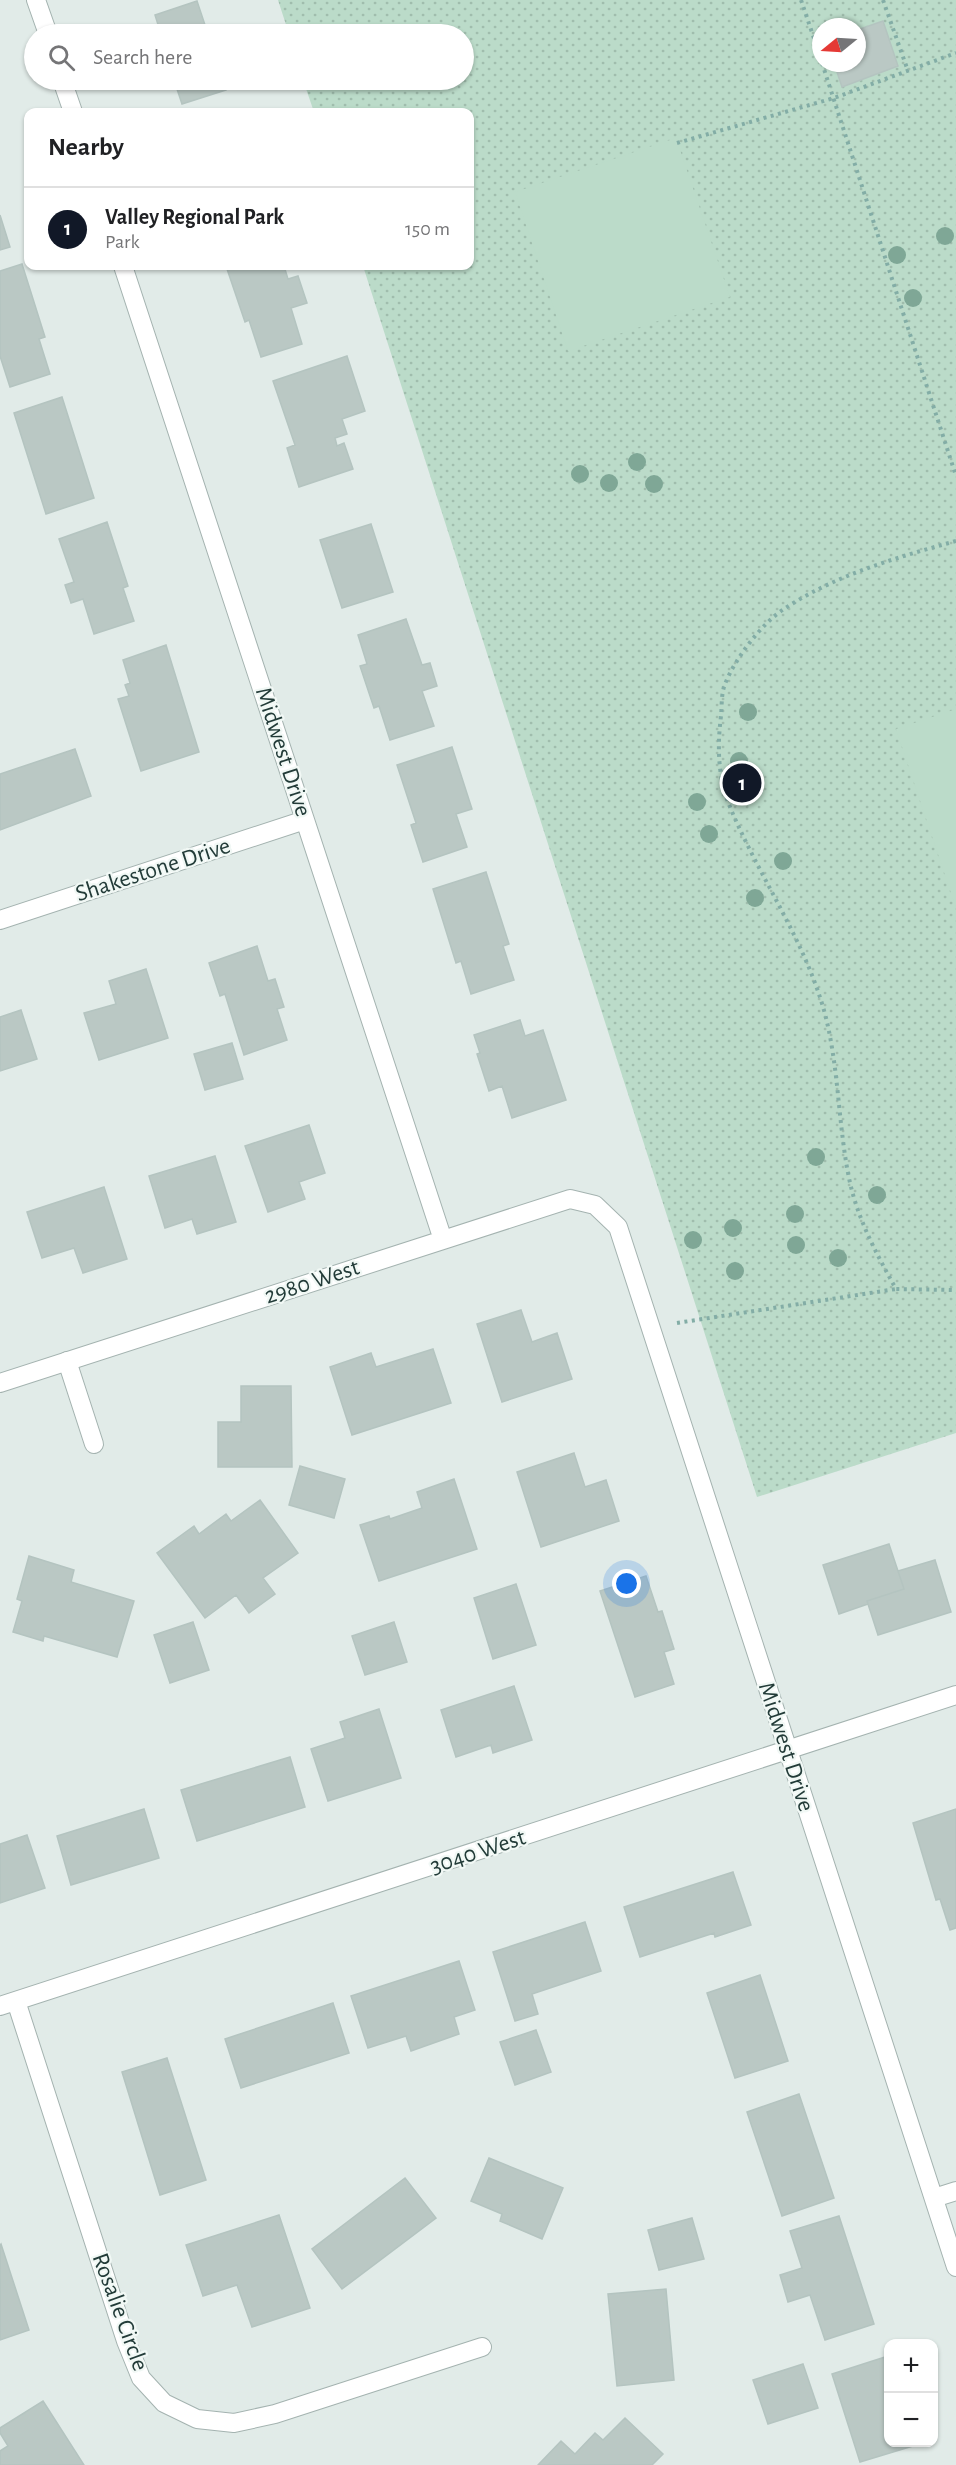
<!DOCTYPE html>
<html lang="en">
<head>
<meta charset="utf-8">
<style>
  body { margin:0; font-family:"Alegreya Sans",sans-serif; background:#f6f6f6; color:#202124 }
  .controls { position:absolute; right:18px; bottom:18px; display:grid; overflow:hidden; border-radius:12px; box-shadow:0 2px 4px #0004 }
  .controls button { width:54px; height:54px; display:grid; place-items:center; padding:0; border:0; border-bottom:2px solid #e0e0e0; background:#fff; color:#202124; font:30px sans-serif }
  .compass { position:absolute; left:812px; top:18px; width:54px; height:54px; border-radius:50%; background:#fff; box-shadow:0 2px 4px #0004; rotate:252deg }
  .you { position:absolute; left:627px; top:1584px; width:21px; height:21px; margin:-15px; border:4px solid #fff; border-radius:50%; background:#1a73e8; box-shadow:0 0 0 9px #1a73e833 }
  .badge { display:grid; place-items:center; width:39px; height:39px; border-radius:50%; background:#111827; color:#fff; font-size:20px; font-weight:700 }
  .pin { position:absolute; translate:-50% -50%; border:3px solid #fff; box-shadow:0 2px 6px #0006 }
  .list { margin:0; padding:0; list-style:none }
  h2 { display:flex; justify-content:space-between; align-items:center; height:78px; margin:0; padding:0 24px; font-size:26px }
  h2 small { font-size:20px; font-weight:400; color:#757577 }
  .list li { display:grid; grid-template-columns:39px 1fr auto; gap:18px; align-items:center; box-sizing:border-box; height:84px; padding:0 24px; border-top:2px solid #e0e0e0 }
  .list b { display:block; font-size:22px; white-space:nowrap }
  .list p { margin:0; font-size:20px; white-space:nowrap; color:#757577 }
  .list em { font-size:20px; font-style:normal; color:#757577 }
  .icon { flex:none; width:33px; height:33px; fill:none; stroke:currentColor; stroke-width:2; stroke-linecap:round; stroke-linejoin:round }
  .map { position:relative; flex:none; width:956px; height:2465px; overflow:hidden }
  .search { position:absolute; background:#fff; box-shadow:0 2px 4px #0004; left:24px; top:24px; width:450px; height:66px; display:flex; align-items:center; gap:15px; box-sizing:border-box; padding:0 21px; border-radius:33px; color:#757577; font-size:22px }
  .panel { position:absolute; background:#fff; box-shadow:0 2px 4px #0004; left:24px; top:108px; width:450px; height:162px; border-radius:12px }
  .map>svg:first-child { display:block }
  .park { fill:url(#park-dots); fill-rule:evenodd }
  .pitch { fill:#bbdbc9 }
  .building { fill:#bac8c4; stroke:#b4c4c0; stroke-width:1.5 }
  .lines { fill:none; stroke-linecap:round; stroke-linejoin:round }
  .lane-casing { stroke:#a4b3b0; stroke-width:20 }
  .street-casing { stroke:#a4b3b0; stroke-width:20 }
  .path { stroke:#83ada6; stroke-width:4; stroke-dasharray:3 4.5; stroke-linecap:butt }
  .lane { stroke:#fff; stroke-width:18 }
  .street { stroke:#fff; stroke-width:18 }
  .tree { fill:#7fa796 }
  .labels { text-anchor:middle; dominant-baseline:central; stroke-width:4.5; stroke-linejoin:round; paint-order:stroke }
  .street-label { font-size:24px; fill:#223b38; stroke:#f1f8f5 }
</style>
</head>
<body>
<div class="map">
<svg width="956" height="2465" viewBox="0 0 956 2465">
  <defs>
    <pattern id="park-dots" width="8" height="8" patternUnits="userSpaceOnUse" patternTransform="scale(1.5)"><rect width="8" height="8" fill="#bbdbc9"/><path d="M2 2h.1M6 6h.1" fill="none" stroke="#a0bdad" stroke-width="1.8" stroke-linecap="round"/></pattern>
  </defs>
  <rect width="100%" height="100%" fill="#e1ebe8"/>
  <path class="park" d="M278,0h678v1433l-199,64 -394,-1231h107v-154h-156l-11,-32h161v-46h-175zM821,27h36v36h-36z"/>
  <path class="pitch" d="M676,138l54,159 -162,54 -53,-159z
    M956,709v199l-60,-179z"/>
  <path class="building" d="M197,1l11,33h-53l5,-3 -5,-16z
    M883,21l15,45 -56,21 -8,-24h23v-33z
    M174,80h49l3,10 -44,14z
    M0,215l10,32 -10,3z
    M22,264l23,73 -6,2 11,35 -40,13 -10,-31v-85z
    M226,266h58l4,13 10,-3 9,27 -16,5 11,36 -41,13 -12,-37 -4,2z
    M347,356l18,55 -23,8 5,15 -12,4 2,8 7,-3 9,26 -54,18 -12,-39 8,-3 -22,-64z
    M62,397l32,101 -48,16 -32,-101z
    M107,522l21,64 -5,2 11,33 -40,13 -11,-35 -12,4 -6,-18 9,-3 -15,-43z
    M371,524l22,68 -51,16 -22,-68z
    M406,619l16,46 8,-2 7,23 -15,5 12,35 -44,14 -11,-34 -5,2 -14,-42 7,-2 -9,-29z
    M166,645l33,107 -58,19 -23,-72 11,-3 -4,-11 5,-2 -7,-23z
    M452,747l20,62 -16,5 11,33 -44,15 -12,-37 5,-2 -19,-58z
    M75,749l16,47 -91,34v-56z
    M486,872l23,72 -6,2 11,34 -43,14 -10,-33 -5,2 -23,-74z
    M257,946l11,35 7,-2 9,28 -7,2 10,31 -43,15 -19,-61 -5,2 -11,-33z
    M146,969l22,69 -69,22 -15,-47 32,-9 -7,-23z
    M21,1010l16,49 -37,12v-54z
    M520,1020l5,16 18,-6 23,70 -54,18 -10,-32 -13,5 -12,-37 3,-1 -6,-18z
    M232,1043l11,36 -38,11 -11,-36z
    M309,1125l16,48 -26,9 6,17 -37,13 -23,-66z
    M215,1156l21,66 -39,12 -5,-15 -27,9 -16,-52z
    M104,1187l23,72 -44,14 -9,-25 -32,10 -15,-46z
    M521,1310l11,32 25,-9 15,46 -70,23 -25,-78z
    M433,1349l18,54 -99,32 -22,-68 41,-14 5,14z
    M241,1386h50l1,81h-74v-45h23z
    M574,1453l11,34 21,-7 13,41 -78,26 -24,-75z
    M300,1466l45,13 -11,39 -45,-13z
    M454,1479l23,70 -98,32 -19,-56 29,-9 1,3 32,-11 -5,-16z
    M260,1500l38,53 -35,25 12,16 -26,19 -13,-18 -31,23 -48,-65 37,-27 5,8 27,-20 5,7z
    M889,1544l15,45 -37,12 1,3 -29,10 -16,-49z
    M29,1556l45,14 -3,12 63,19 -17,56 -73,-21 -1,5 -30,-9 9,-31 -5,-2z
    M935,1560l16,52 -73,23 -11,-34 37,-12 -6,-18z
    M646,1576l12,36 4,-1 12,38 -10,3 10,32 -39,13 -35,-106z
    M516,1584l20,61 -43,14 -19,-61z
    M193,1622l16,48 -39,13 -16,-48z
    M394,1622l13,40 -42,13 -13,-39z
    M514,1686l18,54 -39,13 -2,-8 -35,12 -15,-47z
    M379,1709l22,69 -73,23 -17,-52 34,-11 -5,-16z
    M290,1757l15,50 -108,34 -16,-51z
    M144,1809l15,49 -88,27 -14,-49z
    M956,1809v119l-6,2 -10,-31 -4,1 -23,-77z
    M27,1835l18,53 -45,15v-59z
    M733,1872l18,53 -36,12 -1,-4 -74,24 -16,-50z
    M585,1922l16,49 -69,23 6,20 -23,7 -22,-69z
    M459,1961l16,49 -21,7 5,17 -48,17 -5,-15 -38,12 -17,-52z
    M760,1975l28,86 -53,17 -28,-85z
    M333,2003l16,50 -108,35 -16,-49z
    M536,2030l15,42 -36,13 -15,-43z
    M167,2058l39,122 -46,15 -38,-123z
    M799,2094l35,104 -52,18 -35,-104z
    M489,2158l74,30 -21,51 -42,-18 2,-7 -31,-13z
    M405,2178l31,40 -94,71 -30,-40z
    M279,2215l31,93 -58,19 -15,-42 -34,11 -17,-51z
    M839,2216l35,108 -49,16 -15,-45 -22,7 -8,-27 22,-7 -12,-37z
    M692,2218l12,41 -45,11 -11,-40z
    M1,2244l28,86 -29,10v-95z
    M666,2289l8,91 -57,6 -9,-92z
    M885,2357l3,10v75h24l1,4 -53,16 -28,-88z
    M803,2364l15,44 -50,16 -15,-44z
    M43,2401l41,64h-84v-14l8,-5 -8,-13v-5z
    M625,2418l38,36 -11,11h-114l23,-24 14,13 20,-21 8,7z"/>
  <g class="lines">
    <g class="lane-casing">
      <path id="lane" d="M67,1361l27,83"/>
    </g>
    <g class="street-casing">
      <path id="street" d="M36,0l12,34
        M62,80l11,32
        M123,266l320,974
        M0,920l305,-100
        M0,1383l570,-184 25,6 23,22 338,1040
        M16,2001l110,340 15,37 23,25 33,16 37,4 41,-9 207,-67
        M0,2006l956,-311
        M934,2198l22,-7"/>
    </g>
    <path class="path" d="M801,0l20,59
      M883,0l25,71
      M822,63l134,413
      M677,143l157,-45 122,-45
      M956,541c-58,16 -121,34 -172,68 -23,15 -49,50 -59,75 -4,10 -3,22 -4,32 -4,32 -3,62 9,91 29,70 75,133 95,207 14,54 13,110 24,164 8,40 27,75 47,111l60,1
      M677,1323l219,-34"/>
    <use href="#lane" class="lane"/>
    <use href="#street" class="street"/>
  </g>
  <g class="tree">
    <circle cx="945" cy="236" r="9"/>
    <circle cx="897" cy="255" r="9"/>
    <circle cx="913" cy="298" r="9"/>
    <circle cx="637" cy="462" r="9"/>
    <circle cx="580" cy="474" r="9"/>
    <circle cx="609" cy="483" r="9"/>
    <circle cx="654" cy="484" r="9"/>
    <circle cx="748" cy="712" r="9"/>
    <circle cx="739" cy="761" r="9"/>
    <circle cx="697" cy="802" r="9"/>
    <circle cx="709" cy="834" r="9"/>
    <circle cx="783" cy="861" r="9"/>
    <circle cx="755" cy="898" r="9"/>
    <circle cx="816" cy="1157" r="9"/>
    <circle cx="877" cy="1195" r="9"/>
    <circle cx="795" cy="1214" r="9"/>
    <circle cx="733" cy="1228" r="9"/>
    <circle cx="693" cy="1240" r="9"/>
    <circle cx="796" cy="1245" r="9"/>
    <circle cx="838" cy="1258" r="9"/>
    <circle cx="735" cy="1271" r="9"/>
  </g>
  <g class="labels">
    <g class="street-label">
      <text transform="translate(283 752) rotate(72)">Midwest Drive</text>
      <text transform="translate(153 870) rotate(-18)">Shakestone Drive</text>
      <text transform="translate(312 1282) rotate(-18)">2980 West</text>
      <text transform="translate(786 1747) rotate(72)">Midwest Drive</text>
      <text transform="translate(478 1852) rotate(-18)">3040 West</text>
      <text transform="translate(120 2312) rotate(70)">Rosalie Circle</text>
    </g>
  </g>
</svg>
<div class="controls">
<button>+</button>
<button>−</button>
</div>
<svg class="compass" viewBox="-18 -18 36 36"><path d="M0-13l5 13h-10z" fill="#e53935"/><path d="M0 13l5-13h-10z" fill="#757577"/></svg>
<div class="you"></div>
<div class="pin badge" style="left:742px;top:783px">1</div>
<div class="search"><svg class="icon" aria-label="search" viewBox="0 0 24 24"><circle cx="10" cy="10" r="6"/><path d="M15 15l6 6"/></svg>Search here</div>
<section class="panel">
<h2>Nearby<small></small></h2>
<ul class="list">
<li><span class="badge">1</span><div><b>Valley Regional Park</b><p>Park</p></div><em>150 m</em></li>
</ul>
</section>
</div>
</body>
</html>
